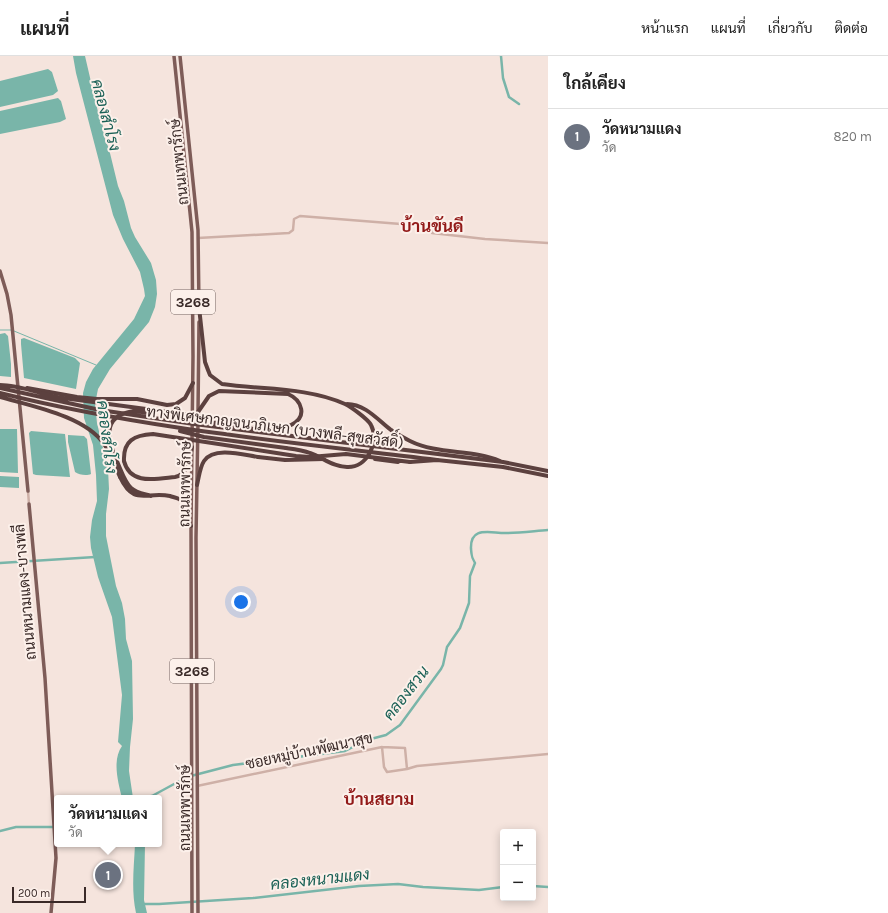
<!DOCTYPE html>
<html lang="th">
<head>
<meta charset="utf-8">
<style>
  body { margin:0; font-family:Karla,Sarabun,sans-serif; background:#f6f6f6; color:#222 }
  .controls { position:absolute; right:12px; bottom:12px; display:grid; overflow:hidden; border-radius:4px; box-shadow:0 2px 10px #0003 }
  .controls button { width:36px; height:36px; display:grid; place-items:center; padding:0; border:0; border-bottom:1px solid #e0e0e0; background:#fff; color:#222; font:20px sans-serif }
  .scale { position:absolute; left:12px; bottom:10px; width:74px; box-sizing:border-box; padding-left:4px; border:2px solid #3a2a28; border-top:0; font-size:11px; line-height:14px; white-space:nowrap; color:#3a2a28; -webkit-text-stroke:3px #fcf0ea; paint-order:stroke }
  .you { position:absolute; left:241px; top:546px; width:14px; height:14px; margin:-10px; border:3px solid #fff; border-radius:50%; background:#1a73e8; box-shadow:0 0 0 6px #1a73e833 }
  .badge { display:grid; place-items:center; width:26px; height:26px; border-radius:50%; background:#db2777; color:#fff; font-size:13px; font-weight:700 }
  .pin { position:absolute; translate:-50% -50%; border:2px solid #fff; box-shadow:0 1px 4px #0006 }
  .popup { position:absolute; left:54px; top:739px; width:108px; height:52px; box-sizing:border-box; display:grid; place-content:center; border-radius:4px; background:#fff; filter:drop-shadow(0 1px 3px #0005); font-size:13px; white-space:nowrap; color:#767676 }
  .popup b { font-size:15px; color:#222 }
  .popup::after { content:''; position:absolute; left:50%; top:100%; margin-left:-8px; border:8px solid transparent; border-top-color:#fff }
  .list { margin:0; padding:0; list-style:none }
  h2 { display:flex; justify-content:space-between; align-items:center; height:52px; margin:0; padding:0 16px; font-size:17px }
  h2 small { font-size:13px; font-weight:400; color:#767676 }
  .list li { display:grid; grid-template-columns:26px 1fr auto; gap:12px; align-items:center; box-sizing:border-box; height:56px; padding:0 16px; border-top:1px solid #e0e0e0 }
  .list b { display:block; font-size:15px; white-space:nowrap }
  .list p { margin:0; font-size:13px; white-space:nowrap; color:#767676 }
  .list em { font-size:13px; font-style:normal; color:#767676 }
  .map { position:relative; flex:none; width:548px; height:857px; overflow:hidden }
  header { display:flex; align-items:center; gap:24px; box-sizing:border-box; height:56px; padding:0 20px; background:#fff; border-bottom:1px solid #e0e0e0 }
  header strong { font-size:19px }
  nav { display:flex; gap:22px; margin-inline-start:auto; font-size:14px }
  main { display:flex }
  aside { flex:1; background:#fff }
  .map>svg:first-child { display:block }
  .water { fill:#79b5a9 }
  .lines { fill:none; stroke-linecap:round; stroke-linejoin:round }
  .stream { stroke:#79b5a9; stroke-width:1 }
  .canal { stroke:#79b5a9; stroke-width:2.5 }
  .minor { stroke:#ceb0a7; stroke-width:2.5 }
  .major { stroke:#7e5c58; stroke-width:3.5 }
  .highway { stroke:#5c413f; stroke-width:4 }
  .highway-bridge { stroke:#5c413f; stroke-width:4 }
  .labels { text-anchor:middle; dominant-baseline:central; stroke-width:4; stroke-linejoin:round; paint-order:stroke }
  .shield { fill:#fcf0ea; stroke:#746562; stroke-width:1 }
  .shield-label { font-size:14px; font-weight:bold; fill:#3a2a28 }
  .street-label { font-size:15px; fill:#3a2a28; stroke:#fcf0ea }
  .water-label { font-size:16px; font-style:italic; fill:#196055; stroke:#fcf0ea }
  .quarter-label { font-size:17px; font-weight:bold; fill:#921a19; stroke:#fcf0ea }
</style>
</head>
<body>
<header>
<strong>แผนที่</strong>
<nav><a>หน้าแรก</a><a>แผนที่</a><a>เกี่ยวกับ</a><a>ติดต่อ</a></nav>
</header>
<main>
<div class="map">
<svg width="548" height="857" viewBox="0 0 548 857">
  <rect width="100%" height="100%" fill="#f5e4dd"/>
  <path class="water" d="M73,0h12l13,56 4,8 2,16 5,13 9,37 6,15 7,27 4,9 16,26 5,17 1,14 -2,13 -6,15 -39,47 -12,20 -3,15 2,19 11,46 1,20 -3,25v22l10,50 6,17 3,16 1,20 6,22 1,58 -3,28 -1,24 4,27h-11c-4,-16 -10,-38 0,-52l-4,-4 4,-47 -10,-78 -14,-40 -7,-29 -1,-11 2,-17 5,-19 -1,-26 -3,-30 -9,-27 -1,-25 3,-11 7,-13 41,-50 11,-23 -1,-7 -4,-17 -17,-33 -10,-24 -37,-142z
    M48,13l4,3 6,19 -5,4 -53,12v-26z
    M58,42l3,3 5,18 -6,3 -60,12v-23z
    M5,277l3,3 3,28v13l-11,-1v-42z
    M24,282l51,20 5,5 -4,26 -52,-11 -3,-34v-5z
    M0,373h17l1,44 -18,-1z
    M31,375l34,3 5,43 -34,-2 -3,-1 -4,-41z
    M68,379l16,1 3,3 4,35c-4,2 -12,1 -16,-2l-7,-30z
    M0,420l19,1v11l-19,-1z
    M135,788h10l-1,56 3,13h-11c-5,-23 -2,-46 -1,-69z"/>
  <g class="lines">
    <path class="stream" d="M0,274h11
      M14,275l82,34"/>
    <path class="canal" d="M501,0l2,22 6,19 10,7
      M0,507l95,-6
      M137,742l15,-2 35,-19 46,-12 112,-14 22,-11 19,-5 14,-10 41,-56 2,-4 4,-18 13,-19 9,-25 1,-27 5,-13c-4,-7 -3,-6 -4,-14 -1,-23 18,-16 34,-16 14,0 29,-2 43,-3
      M0,775l16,-4h41
      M533,830l15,1
      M143,848h16l94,-6 106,-12 39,-2 25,3 56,3 24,-3"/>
    <path class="minor" d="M198,182l91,-5 4,-3 1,-11 6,-3 126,10 4,1 2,6 53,6 63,4
      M28,435l1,13
      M382,691l2,20 3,5 20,-3 10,-3 131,-12
      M197,730l185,-39 23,1 2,21"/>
    <path class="major" d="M174,0l18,176 1,124 -2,170 1,387
      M180,0l18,174 1,78
      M0,215l7,23 4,21 17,176
      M198,356l1,-90
      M29,448l16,174 11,180 -5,55
      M198,857l-2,-375 2,-116"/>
    <path class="highway" d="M199,251l6,55 3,8 2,5 12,9c41,6 85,3 123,20 6,3 23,15 26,21 9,17 -4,43 -24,42 -14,0 -25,-10 -37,-14 -7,-3 -16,-4 -24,-5
      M27,332l50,9 20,2h40l30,6 9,-1 9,-6 8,-15
      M347,348c18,0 31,16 44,26 6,4 13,8 19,11 28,14 62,8 90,20
      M134,355c-36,5 -25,33 -15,55 3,7 6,16 12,22 5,5 14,6 20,8
      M198,356l11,-16 10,-5 69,3c14,6 20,23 3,31 -4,2 -10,1 -16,1
      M124,405c6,24 31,18 51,16 13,-2 15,-20 17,-30
      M410,406l27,-2 66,7 45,9
      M120,421c14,30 26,14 50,19 3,1 7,2 9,3 8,4 5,13 7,19 1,3 4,6 5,8
      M197,429c2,-8 3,-18 7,-24 10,-15 40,-6 54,-4"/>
    <path class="highway-bridge" d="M0,329c21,0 42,10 63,13l212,28
      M0,332l100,22 94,14 309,38 45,9
      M0,337c143,36 291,49 437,67
      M0,341c31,9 85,19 104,47 7,10 11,22 16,33
      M134,355l15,2
      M172,360l82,13
      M180,375l24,6 82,11
      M258,401l27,3 39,-1
      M375,403l23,3
      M124,405c-1,-20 10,-26 29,-27l143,22 14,1 36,-3 64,8"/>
  </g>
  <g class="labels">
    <g class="shield">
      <rect x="171" y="234" width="44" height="24" rx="3"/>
      <rect x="170" y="603" width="44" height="24" rx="3"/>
    </g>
    <g class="shield-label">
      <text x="193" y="246">3268</text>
      <text x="192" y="615">3268</text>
    </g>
    <g class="street-label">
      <text transform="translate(179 106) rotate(-96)">ถนนเทพารักษ์</text>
      <text transform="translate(275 371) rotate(7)">ทางพิเศษกาญจนาภิเษก (บางพลี-สุขสวัสดิ์)</text>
      <text transform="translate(185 428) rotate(-89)">ถนนเทพารักษ์</text>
      <text transform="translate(25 536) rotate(-95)">ถนนหนามแดง-บางพลี</text>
      <text transform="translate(309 695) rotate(-12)">ซอยหมู่บ้านพัฒนาสุข</text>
      <text transform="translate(185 752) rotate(-90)">ถนนเทพารักษ์</text>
    </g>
    <g class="water-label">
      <text transform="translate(106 59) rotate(75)">คลองสำโรง</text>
      <text transform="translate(107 381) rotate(83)">คลองสำโรง</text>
      <text transform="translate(406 637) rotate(-52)">คลองสวน</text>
      <text transform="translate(320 823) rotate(-6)">คลองหนามแดง</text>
    </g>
    <g class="quarter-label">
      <text x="432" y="170">บ้านขันดี</text>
      <text x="379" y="743">บ้านสยาม</text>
    </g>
  </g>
</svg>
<div class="controls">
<button>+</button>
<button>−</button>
</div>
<div class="scale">200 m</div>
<div class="you"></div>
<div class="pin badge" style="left:108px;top:819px;background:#6b7280">1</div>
<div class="popup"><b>วัดหนามแดง</b>วัด</div>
</div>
<aside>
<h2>ใกล้เคียง<small></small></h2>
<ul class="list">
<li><span class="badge" style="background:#6b7280">1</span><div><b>วัดหนามแดง</b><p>วัด</p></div><em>820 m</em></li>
</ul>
</aside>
</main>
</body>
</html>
